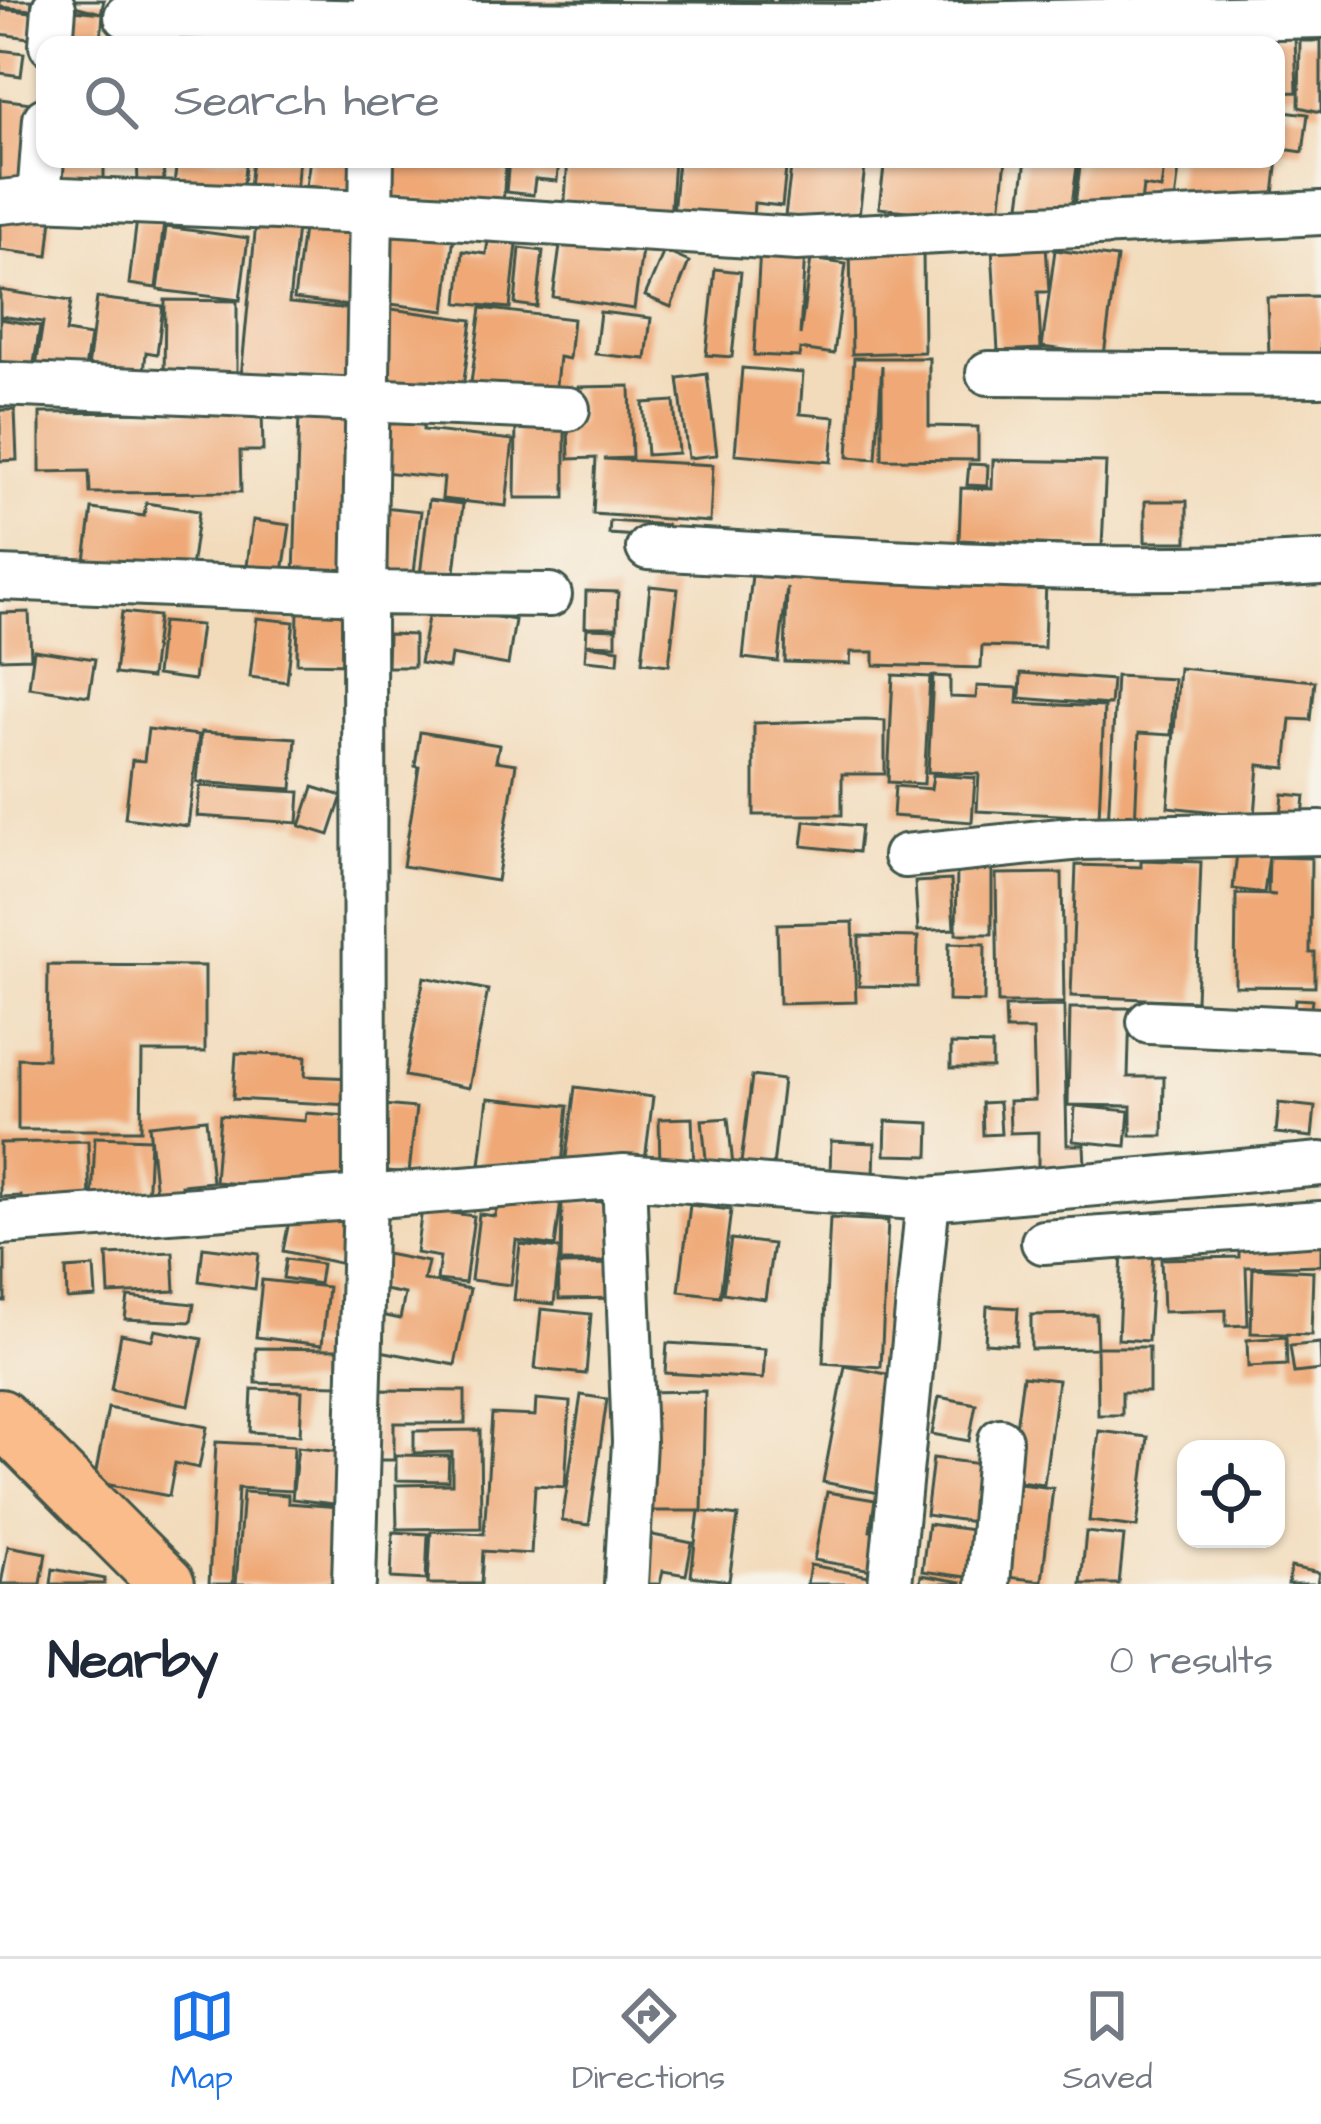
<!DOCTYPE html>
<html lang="en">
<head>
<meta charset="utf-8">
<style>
  body { margin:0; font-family:"Architects Daughter",sans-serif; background:#f2f2f3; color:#1f2937 }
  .controls { position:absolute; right:36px; bottom:36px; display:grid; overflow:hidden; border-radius:24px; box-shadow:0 3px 9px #0004 }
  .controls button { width:108px; height:108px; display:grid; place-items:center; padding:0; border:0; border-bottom:3px solid #e0e1e3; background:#fff; color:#1f2937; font:60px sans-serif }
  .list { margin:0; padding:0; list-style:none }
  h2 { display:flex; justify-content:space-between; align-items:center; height:156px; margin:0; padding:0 48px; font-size:51px }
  h2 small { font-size:39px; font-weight:400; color:#747a83 }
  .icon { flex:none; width:66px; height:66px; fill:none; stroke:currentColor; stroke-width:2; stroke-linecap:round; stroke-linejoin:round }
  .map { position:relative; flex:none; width:1321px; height:1584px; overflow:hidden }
  .search { position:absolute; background:#fff; box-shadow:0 3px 9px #0004; left:36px; right:36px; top:36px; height:132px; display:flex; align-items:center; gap:30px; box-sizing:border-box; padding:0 42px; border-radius:24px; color:#747a83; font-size:45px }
  .sheet { height:372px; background:#fff }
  nav { display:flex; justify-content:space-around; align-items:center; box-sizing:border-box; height:168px; border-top:3px solid #e0e1e3; background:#fff; font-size:33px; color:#747a83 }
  nav a { display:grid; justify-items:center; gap:6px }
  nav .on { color:#1a73e8 }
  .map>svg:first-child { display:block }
  .building { fill:#efa876 }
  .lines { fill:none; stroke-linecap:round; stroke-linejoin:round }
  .minor-casing { stroke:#3f5548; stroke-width:48 }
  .major-casing { stroke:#3f5548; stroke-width:60 }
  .minor { stroke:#fff; stroke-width:42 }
  .major { stroke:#f9bc8a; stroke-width:54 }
</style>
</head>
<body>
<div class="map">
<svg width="1321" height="1584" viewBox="0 0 1321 1584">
  <rect width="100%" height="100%" fill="#f7f3e8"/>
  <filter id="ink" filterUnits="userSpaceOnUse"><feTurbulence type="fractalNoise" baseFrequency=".00833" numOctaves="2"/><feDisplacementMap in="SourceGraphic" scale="24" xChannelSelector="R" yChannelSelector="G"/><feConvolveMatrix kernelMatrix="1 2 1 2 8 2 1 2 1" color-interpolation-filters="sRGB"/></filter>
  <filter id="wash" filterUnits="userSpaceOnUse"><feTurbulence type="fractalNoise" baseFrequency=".004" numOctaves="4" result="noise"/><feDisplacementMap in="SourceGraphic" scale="48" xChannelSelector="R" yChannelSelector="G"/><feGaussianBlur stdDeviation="2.7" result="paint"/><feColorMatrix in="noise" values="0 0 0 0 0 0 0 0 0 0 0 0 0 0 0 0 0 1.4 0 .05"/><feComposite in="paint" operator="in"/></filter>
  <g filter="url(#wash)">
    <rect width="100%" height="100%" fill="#f2dbbb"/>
    <g id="blocks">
      <path class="building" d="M0,0h32l-1,10 -31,-3z
        M52,0h52l-3,13z
        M470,0h148l-1,13 -147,-9z
        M668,0h103l-2,14 -102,-4z
        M778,0h125l-1,13 -124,-10z
        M911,0h75v9l-75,-6z
        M0,9l32,3 -3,26 -29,-4z
        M63,9l40,4 -2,27 -41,-3z
        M176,24l108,11 -1,10h-109z
        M1077,34h48l-1,11h-47z
        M1295,37l2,55 -21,1v-48h-109v-5z
        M1300,41h21v71l-22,-5z
        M0,50l24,3 -3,23 -21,-3z
        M0,99l31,4 -10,87 -21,-2z
        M1276,110l32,4 -5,38 -27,-4z
        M58,159h46v22h-45z
        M137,159h26l1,21 -26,1z
        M177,159h69l-4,34 -68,-7z
        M252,159h47l-3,33 -47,-4z
        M310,159h49l-4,32 -49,-5z
        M385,159h121l-3,47 -120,-9z
        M509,159h50l-2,22 -22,-2 -2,16 -27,-3z
        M568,159h106l-4,61 -106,-8z
        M678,159h109l-5,47 -28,-3 -1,15 -80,-3z
        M792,159h74l-8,65 -73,-8z
        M885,159h121l-7,62 -120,-13z
        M1026,159h52l-8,60 -51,-6z
        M1081,159h84l-4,30 -18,-3 -4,34 -65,-8z
        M1180,159h98l-6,54 -97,-11z
        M0,211l52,7 -4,38 -48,-6z
        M137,219l27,4 -8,65 -27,-4z
        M304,221l55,8 -10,77 -55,-7z
        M256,223l41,4 -8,76 71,7 -7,78 -112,-11z
        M384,226l70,9 -9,76 -70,-9z
        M166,227l82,11 -8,62 -82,-10z
        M561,239l81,11 -8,59 -81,-12z
        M488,241l29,3 -7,64 -52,-5 5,-52 23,3z
        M1046,245l3,47h-11l3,57 -43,2 -6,-103z
        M520,248l23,3 -6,56 -22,-3z
        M760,248l45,3 -5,84 11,-76 35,5 -12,90 -34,-5 -1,8 -45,-2z
        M923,248l1,104 -72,2 -2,-105z
        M1055,250l62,8 -13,97 -62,-8z
        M664,251l25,11 -18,45 -26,-11z
        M715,269l26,3 -9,85 -26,-2z
        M0,290l71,11 -5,31 24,4 -7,46 -48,-8 8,-52 -43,-6z
        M1321,296v57l-52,1 -2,-57z
        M97,298l66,8 -6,48 -11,-2 -3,31 -56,-7z
        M165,300l72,1v78h-73z
        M384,308l88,12 -10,75 -88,-11z
        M481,308l92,11 -4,40 -10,-2 -4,37 -84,-11z
        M600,312l51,6 -5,41 -51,-5z
        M0,319l40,7 -9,55 -31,-5z
        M854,358h75v68l49,1v33l-96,-1v-94l-6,94 -28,-2z
        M742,368l61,5 -3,41 35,3 -4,45 -96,-8z
        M707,374l10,81 -29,3 -10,-80z
        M630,386l2,72 -28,1 109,6 -3,57 -117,-8 3,-56 -27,1 -1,-34 11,-1 -1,-37z
        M674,401l4,52 -31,2 -4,-52z
        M0,410h15l2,50 -17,1z
        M262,411l1,40h-23l1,41 -151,1 -1,-22 -49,1v-59z
        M299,413l55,1 -4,163 -56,-1z
        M379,416l45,5 -1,9 90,10 -7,66 -64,-7 2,-21 -71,-7z
        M516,419l49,1v78h-50z
        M993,460l113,2 -4,85 -143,-7 2,-52 31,1z
        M969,464l19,1 -1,21 -20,-1z
        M429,500l34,4 -9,76 -34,-5z
        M1145,501h42v41h-42z
        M146,503l53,8 -10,71 -105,-14 8,-59 52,7z
        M383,507l38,4 -8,71 -38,-4z
        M253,520l37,5 -8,54 -36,-5z
        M610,521l57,4v13l-58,-4z
        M788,570l258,8 -2,70 -62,-2 -1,22 -107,-3v-13h-23l-1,12 -65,-2 2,-75 -9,75 -35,-4 9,-83 36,4z
        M650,586l28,3 -9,76 -27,-3z
        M586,591l32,1 -1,35h-32z
        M430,606l85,14 -7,45 -57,-10 -2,13 -29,-5z
        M298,608l55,1 -1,55 -55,-1z
        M29,612l2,46 -31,1v-46z
        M122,612l36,4 -7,62 -36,-4z
        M257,618l37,4 -7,60 -37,-5z
        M162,622l39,3 -7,55 -38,-5z
        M587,628l29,1v16l-30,-1z
        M388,634l26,1v32h-27z
        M586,645l33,4 -1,14 -33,-3z
        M34,650l61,9 -6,37 -60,-9z
        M1179,668l136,13 -4,39 -20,-1 -5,49 -27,-3 -4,51 -87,-9z
        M1021,673l91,7 -2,25 -90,-7z
        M893,675l37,2 -6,107 -36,-2z
        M933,676l17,1v20l26,1 1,-12 41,2 -1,15 87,4 -5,110 -122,-6 2,-37 -51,-2z
        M1116,676l58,3 -3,56 -32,-2 -4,93 -27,-1z
        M866,720l19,1v53h-43v41h-88v-92z
        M148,729l51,6 -11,91 -63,-8 7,-58 12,1z
        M201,732l95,6 -4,51 -95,-7z
        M420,732l79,13 -3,16 20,3 -19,117 -94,-15 16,-99 -4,-1z
        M933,775l42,3 -3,44 -79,-6 2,-30 36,3z
        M200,786l100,6 -2,31 -101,-7z
        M313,787l29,9 -13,39 -29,-9z
        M1283,794l22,2 -2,21 -22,-1z
        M805,821l56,5 -3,26 -56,-6z
        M1237,853l32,4 -5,36 -31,-4z
        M1269,857l42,1 -1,95h5v34l-80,-1 1,-92 40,1 -8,-1z
        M1141,860l60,2 -5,139 -125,-5 5,-131 65,2z
        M957,867l35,1v66h-36z
        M1062,873l2,130h-66l-2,-129z
        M951,880l3,49 -36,2 -3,-49z
        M853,922l3,80 -77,2 -2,-80z
        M859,936l59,1 -1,50 -58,-1z
        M949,943l36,1 -1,58 -36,-1z
        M48,965l157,1v86h-63l-1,78h-123v-72l29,1z
        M424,977l64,13 -19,98 -64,-12z
        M1295,999l17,1 -3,24 -16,-2z
        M1064,1006l3,139h17l1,21 -47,1v-35l-28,1 -1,-32 26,-1 -2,-70h-27l-1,-23z
        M1070,1008h60l-2,69h36l-1,59h-32v-30l-63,-1z
        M951,1044l41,1v23h-41z
        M236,1053l70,3 -1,20 48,2 -2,27 -118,-6z
        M752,1076l31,4 -10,87 -32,-4z
        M575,1087l78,10 -10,78 -78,-10z
        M488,1098l80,8 -7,68 -81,-9z
        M999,1102l2,32 -18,1 -1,-32z
        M1279,1103l36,4 -3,30 -36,-4z
        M383,1105l33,3 -7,65 -33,-3z
        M1075,1106l54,5 -3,35 -53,-5z
        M306,1113l41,3 -5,75 -127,-9 5,-67 85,6z
        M692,1118l2,48 -34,1 -1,-48z
        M728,1118l5,48 -26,2 -5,-48z
        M206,1119l6,63 -31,3 2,18 -26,3 -8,-81z
        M886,1121l44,2 -1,33 -44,-1z
        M95,1137l55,2 -3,68 -55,-2z
        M88,1141l2,62 -68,2 -1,-9 -21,1v-54z
        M831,1141l44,2 -1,33 -44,-1z
        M498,1193l63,8 -6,45 -39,-6 -5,45 -40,-5 8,-66 16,2z
        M562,1201l53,1 -1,60h-53z
        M690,1205l41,5 -11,86 -41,-5z
        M292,1207l60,12 -9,45 -60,-13z
        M422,1209l52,7 -9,67 -28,-3 3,-23 -24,-4z
        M830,1218l58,3 -7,146 -58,-4z
        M1321,1238v27l-75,2 2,58 -22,1v-16l-63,2 -2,-53 78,-2v-17z
        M731,1239l42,5 -8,55 -42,-6z
        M520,1244l40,5 -6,55 -40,-4z
        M203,1247l56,7 -4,35 -56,-8z
        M0,1251h5v50h-5z
        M1122,1251l31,1 -5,89 -30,-2z
        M173,1252l2,39 -66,3 -2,-39z
        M386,1254l42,8 -4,18 46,9 -15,76 -80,-15 6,-35 19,4 5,-25 -26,-5z
        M286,1259l36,5 -3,20 -36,-6z
        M621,1264l1,34 -63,1 -1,-34z
        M94,1267l2,30 -29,2 -1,-30z
        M1253,1268l60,3 -2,64 -60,-2z
        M262,1280l66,7 -6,58 -66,-8z
        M128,1297l66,7 -3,18 -66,-3z
        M987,1306l31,2 -2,37 -31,-2z
        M541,1309l50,5 -5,60 -51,-5z
        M1096,1314l1,34 -66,1v-34z
        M155,1330l47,9 -13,66 -78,-15 10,-56 31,6z
        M1286,1337l1,28 -39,2 -1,-27z
        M667,1343l98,6 -2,30 -98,-6z
        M1320,1343l1,27 -27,3 -4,-27z
        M1097,1347h52v45h-27v23h-24z
        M256,1348l82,1v36l-82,-2z
        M845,1366l62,12 -23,116 -61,-12z
        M1023,1376l35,4 -14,104 -35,-4z
        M252,1389l50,2 -2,44 -50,-3z
        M375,1390l90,1v32h-71v37h-20z
        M705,1391l-3,120h-59l-1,-119z
        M581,1395l26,4 -18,126 -27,-4z
        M939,1397l37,7 -7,37 -37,-7z
        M536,1399l34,3 -5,85 -30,-2 -4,69 -48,-3 -2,33h-53l3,-53 53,3 8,-120 43,2z
        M108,1408l99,19 -8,41 -24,-5 -6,33 -75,-14z
        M480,1430l1,98 -84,1 -1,-44 56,-1v-32l-38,1v-22z
        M1099,1431l49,6 -11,90 -48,-6z
        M216,1442l78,4 -2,45 -54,-3 -5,96h-24z
        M298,1447l42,5 -6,52 -42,-5z
        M396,1455l53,1 -1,25 -52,-1z
        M933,1458l55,7 -7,58 -55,-8z
        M1010,1483l43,5 -11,93 -43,-5z
        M243,1492l45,3v8l52,4 4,77h-108z
        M827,1492l48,8 -5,31 21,3 -7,38 -70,-12z
        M699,1511l39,5 -9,65 -38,-5z
        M928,1524l52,7 -6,47 -52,-7z
        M393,1532l35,2 -2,46 -35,-2z
        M1086,1532l38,4 -5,48h-38z
        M648,1534l44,9 -6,32 -23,-4 -3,13h-22z
        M8,1546l38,7 -5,31h-40z
        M810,1565l59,11 -1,8h-61z
        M1291,1567l28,6 -2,11h-29z
        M53,1569l52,10 -1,5h-53z
        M921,1575l40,7 -1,2h-40z"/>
    </g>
  </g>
  <g filter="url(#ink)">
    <use href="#blocks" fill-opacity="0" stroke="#3f5548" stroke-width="3"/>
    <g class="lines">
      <g class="minor-casing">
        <path id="minor" d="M126,16l249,6v-22
          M51,45l3,-37
          M374,45l1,-23 498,4 448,-10
          M39,198l6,-79
          M0,202l39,-4 331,14 427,27 524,-26
          M988,373l333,2
          M0,384l568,25
          M648,548c224,12 449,29 673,15
          M0,578l364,15 186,2
          M905,856l176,-18 240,-5
          M1149,1022l172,8
          M624,1176l10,266 -8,142
          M0,1223l365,-26 -1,-604 8,-434
          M1043,1242l278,-19
          M354,1584l11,-387 259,-21 304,23 393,-35
          M890,1584l38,-385
          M988,1584l12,-144"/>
      </g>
      <g class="major-casing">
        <path id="major" d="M0,1417l167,167"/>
      </g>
      <use href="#minor" class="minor"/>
      <use href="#major" class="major"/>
    </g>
  </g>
</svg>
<div class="controls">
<button><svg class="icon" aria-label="locate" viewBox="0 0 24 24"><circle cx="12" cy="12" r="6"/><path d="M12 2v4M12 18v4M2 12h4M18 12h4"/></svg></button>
</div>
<div class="search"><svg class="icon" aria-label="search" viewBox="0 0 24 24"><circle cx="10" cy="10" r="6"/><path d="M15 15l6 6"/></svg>Search here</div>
</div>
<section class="sheet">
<h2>Nearby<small>0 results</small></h2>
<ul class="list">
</ul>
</section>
<nav>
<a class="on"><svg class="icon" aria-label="map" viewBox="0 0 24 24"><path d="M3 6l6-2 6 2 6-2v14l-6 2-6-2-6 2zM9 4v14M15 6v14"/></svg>Map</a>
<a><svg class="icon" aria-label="directions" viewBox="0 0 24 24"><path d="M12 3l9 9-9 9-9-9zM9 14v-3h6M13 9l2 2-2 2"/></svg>Directions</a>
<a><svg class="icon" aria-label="saved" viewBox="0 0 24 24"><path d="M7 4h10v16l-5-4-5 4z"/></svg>Saved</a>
</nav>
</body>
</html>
